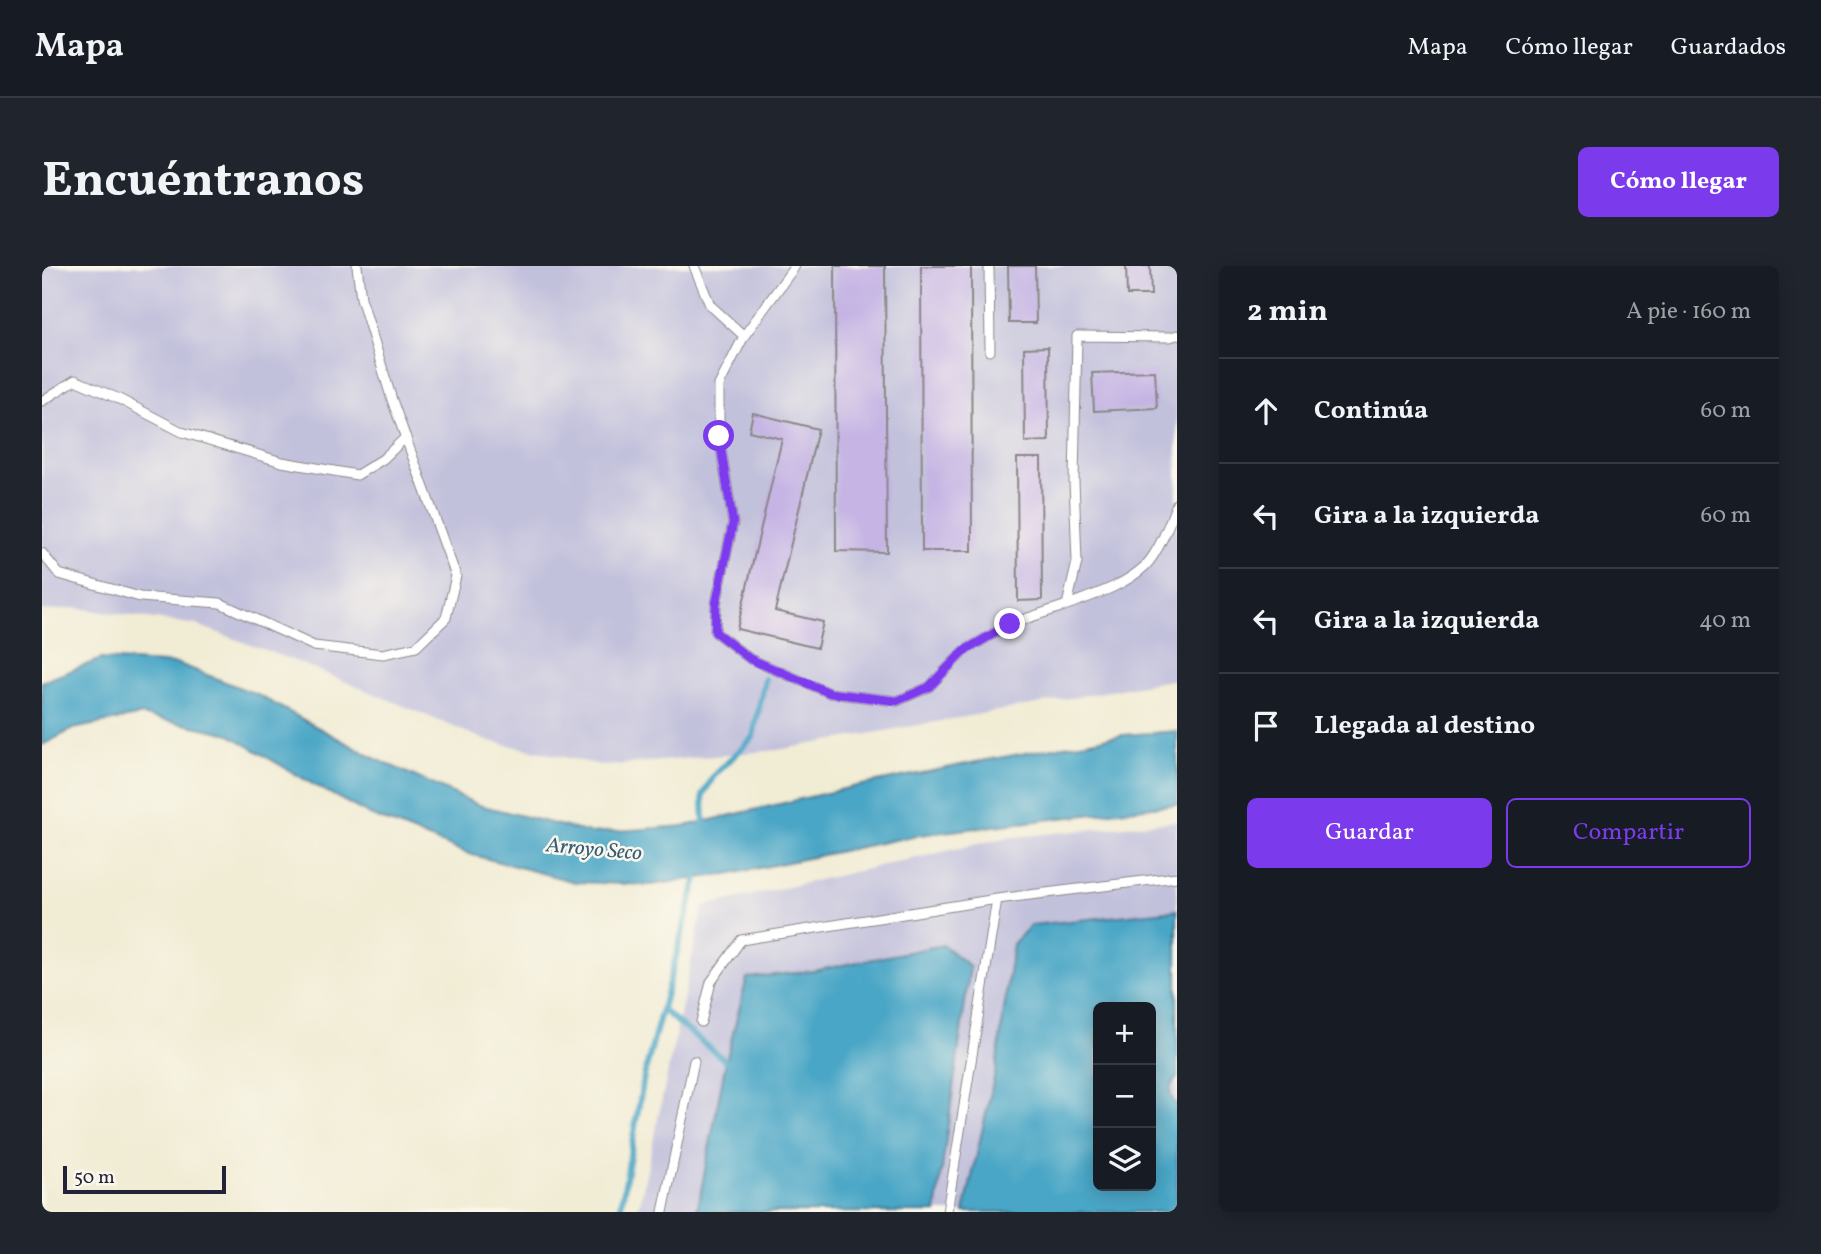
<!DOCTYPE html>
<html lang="es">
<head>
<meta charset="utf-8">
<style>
  body { margin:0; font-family:Vollkorn,serif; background:#20242c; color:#f1f3f6 }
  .controls { position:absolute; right:21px; bottom:21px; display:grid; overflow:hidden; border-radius:10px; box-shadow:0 4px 18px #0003 }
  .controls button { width:63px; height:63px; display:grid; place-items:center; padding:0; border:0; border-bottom:2px solid #363941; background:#171b24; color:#f1f3f6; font:35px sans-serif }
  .scale { position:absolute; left:21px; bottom:18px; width:163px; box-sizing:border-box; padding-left:7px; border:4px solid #22223b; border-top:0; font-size:19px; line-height:24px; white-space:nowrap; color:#22223b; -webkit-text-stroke:5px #fbf7ec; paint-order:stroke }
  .stop { position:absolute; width:21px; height:21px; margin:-16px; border:5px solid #7c3aed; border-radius:50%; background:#fff }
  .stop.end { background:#7c3aed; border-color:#fff; box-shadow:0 2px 7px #0008 }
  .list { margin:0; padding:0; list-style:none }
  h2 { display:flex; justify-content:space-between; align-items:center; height:91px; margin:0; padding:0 28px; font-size:30px }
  h2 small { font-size:23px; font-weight:400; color:#9ea1a6 }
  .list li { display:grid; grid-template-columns:46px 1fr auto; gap:21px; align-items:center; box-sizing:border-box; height:105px; padding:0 28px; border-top:2px solid #363941 }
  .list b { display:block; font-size:26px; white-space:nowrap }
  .list em { font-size:23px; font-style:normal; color:#9ea1a6 }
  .actions { display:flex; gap:14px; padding:21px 28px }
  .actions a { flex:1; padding:16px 0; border:2px solid #7c3aed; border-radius:10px; text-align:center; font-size:24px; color:#7c3aed }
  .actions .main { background:#7c3aed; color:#fff }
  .icon { flex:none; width:38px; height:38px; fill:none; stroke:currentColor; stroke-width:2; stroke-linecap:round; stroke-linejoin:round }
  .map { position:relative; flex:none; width:1135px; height:946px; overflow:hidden; border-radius:10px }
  header { display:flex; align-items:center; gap:42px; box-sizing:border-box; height:98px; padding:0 35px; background:#171b24; border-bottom:2px solid #363941 }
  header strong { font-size:33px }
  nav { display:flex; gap:38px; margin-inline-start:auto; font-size:24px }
  .intro { display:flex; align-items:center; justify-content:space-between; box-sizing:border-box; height:168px; padding:0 42px }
  h1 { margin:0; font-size:49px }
  .button { padding:18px 32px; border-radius:10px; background:#7c3aed; color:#fff; font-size:24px; font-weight:700 }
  main { display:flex; gap:42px; padding:0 42px }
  aside { flex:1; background:#171b24; border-radius:10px; box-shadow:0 4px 18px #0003 }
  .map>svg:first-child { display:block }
  .industrial { fill:#c2c1dc; fill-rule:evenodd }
  .water { fill:#48a6c6; stroke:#356480; stroke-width:2; fill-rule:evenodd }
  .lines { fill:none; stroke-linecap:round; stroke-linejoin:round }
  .stream { stroke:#48a6c6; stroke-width:6 }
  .building { fill:#c5b4e4 }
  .service-casing { stroke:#8a8788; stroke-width:11 }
  .service { stroke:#fff; stroke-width:9 }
  .route { stroke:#7c3aed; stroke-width:9 }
  .labels { text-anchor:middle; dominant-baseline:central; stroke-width:5; stroke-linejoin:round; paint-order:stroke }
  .water-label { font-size:21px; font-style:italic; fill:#335d7a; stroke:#fbf7ec }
</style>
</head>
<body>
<header>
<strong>Mapa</strong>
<nav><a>Mapa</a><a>Cómo llegar</a><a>Guardados</a></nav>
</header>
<div class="intro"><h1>Encuéntranos</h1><a class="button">Cómo llegar</a></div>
<main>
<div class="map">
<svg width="1135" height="946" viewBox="0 0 1135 946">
  <rect width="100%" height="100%" fill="#fbf7ec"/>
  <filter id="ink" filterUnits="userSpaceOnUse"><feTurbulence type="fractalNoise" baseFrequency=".0143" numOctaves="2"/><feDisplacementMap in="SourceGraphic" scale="14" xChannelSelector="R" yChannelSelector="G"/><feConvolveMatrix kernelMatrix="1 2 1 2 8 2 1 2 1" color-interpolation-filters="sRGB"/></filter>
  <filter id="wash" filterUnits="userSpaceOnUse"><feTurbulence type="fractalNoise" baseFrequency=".00686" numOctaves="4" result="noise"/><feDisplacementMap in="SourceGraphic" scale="28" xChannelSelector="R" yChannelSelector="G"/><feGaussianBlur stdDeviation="1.57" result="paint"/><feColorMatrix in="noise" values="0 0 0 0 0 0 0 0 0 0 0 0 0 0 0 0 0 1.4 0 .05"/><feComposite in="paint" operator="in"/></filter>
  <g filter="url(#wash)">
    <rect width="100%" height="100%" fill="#f1ecd4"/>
    <path class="industrial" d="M0,0h1135v413l-399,71 -173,16 -120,-26 -180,-75 -108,-40 -121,-17 -34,3z
      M1135,555v391h-539l65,-306 301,-68zM1056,741h53v179h-53z"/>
    <path class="water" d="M59,393l78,5 77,30 120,65 103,46 111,28 95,-7 167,-39 124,-25 147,-27 54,-4v73l-258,31 -179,37 -90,13 -75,-3 -106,-28 -99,-39 -56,-30 -88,-52 -85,-18 -68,14 -31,16v-63z
      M1135,644v168c-9,8 -9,19 0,27v107h-213l32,-143 17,-125 18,-19zM1056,741h53v179h-53z
      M901,679l27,22 -34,245h-239l29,-151 21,-83 66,-7z"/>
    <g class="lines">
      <path class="stream" d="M662,562l-1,-33 10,-18 40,-40 12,-58
        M619,743l65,52
        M578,946l24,-136 55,-206"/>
    </g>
    <g id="blocks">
      <path class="building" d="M793,0h50l2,286 -51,-1z
        M879,0h50l1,285h-50z
        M966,0h27l1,57h-27z
        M1084,0h24l1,29h-24z
        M1006,81l1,94 -24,1 -1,-94z
        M1113,105l2,37 -63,3 -2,-38z
        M711,147l65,16 -43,182 48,11 -6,26 -80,-19 45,-190 -33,-8z
        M975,192h24l1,142 -24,1z"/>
    </g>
  </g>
  <g filter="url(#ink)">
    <use href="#blocks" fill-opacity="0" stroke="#8a8788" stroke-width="2"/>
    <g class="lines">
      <g class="service-casing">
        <path id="service" d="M652,0l16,39 34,31
          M753,0l-51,70 -25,49v51l14,87 -17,81 -1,28 35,27 80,34 67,8 32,-14 35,-36 46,-27 57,-19 10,-43 -3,-81 3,-145 93,1 7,-2
          M947,0l1,85
          M0,135l33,-21 44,19 63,33 100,30 75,13 26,-16 23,-22
          M0,287l17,21 81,23 80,6 94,43 69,8 33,-7 30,-29 10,-42 -64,-176 -31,-102 -4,-32
          M1025,339c27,-10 57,-19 78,-39 14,-14 25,-44 32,-63
          M659,756l10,-40 30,-42 256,-41 180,-22
          M621,946l31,-151
          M905,946l50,-313"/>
      </g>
      <use href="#service" class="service"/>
    </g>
  </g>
  <g class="lines" filter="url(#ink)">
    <path class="route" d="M677,170l14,87 -17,81 -1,28 35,27 80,34 67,8 32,-14 35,-36 46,-27"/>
  </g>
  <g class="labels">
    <g class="water-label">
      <text transform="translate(552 584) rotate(5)">Arroyo Seco</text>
    </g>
  </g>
</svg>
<div class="controls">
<button>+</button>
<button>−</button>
<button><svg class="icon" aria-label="layers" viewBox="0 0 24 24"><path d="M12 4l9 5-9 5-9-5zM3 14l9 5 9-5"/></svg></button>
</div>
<div class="scale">50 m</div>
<div class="stop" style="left:677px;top:170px"></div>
<div class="stop end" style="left:968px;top:358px"></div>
</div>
<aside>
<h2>2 min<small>A pie · 160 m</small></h2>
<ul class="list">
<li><svg class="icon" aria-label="ahead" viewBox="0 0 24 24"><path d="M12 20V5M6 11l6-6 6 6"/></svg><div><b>Continúa</b></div><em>60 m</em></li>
<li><svg class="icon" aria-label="left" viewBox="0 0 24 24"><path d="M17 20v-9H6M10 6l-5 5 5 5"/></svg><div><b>Gira a la izquierda</b></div><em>60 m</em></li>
<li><svg class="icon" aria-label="left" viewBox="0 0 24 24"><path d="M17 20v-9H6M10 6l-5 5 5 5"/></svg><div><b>Gira a la izquierda</b></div><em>40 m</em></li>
<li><svg class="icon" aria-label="arrive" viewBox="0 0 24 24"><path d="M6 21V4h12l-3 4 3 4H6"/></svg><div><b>Llegada al destino</b></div></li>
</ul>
<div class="actions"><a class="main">Guardar</a><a>Compartir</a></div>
</aside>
</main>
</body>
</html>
